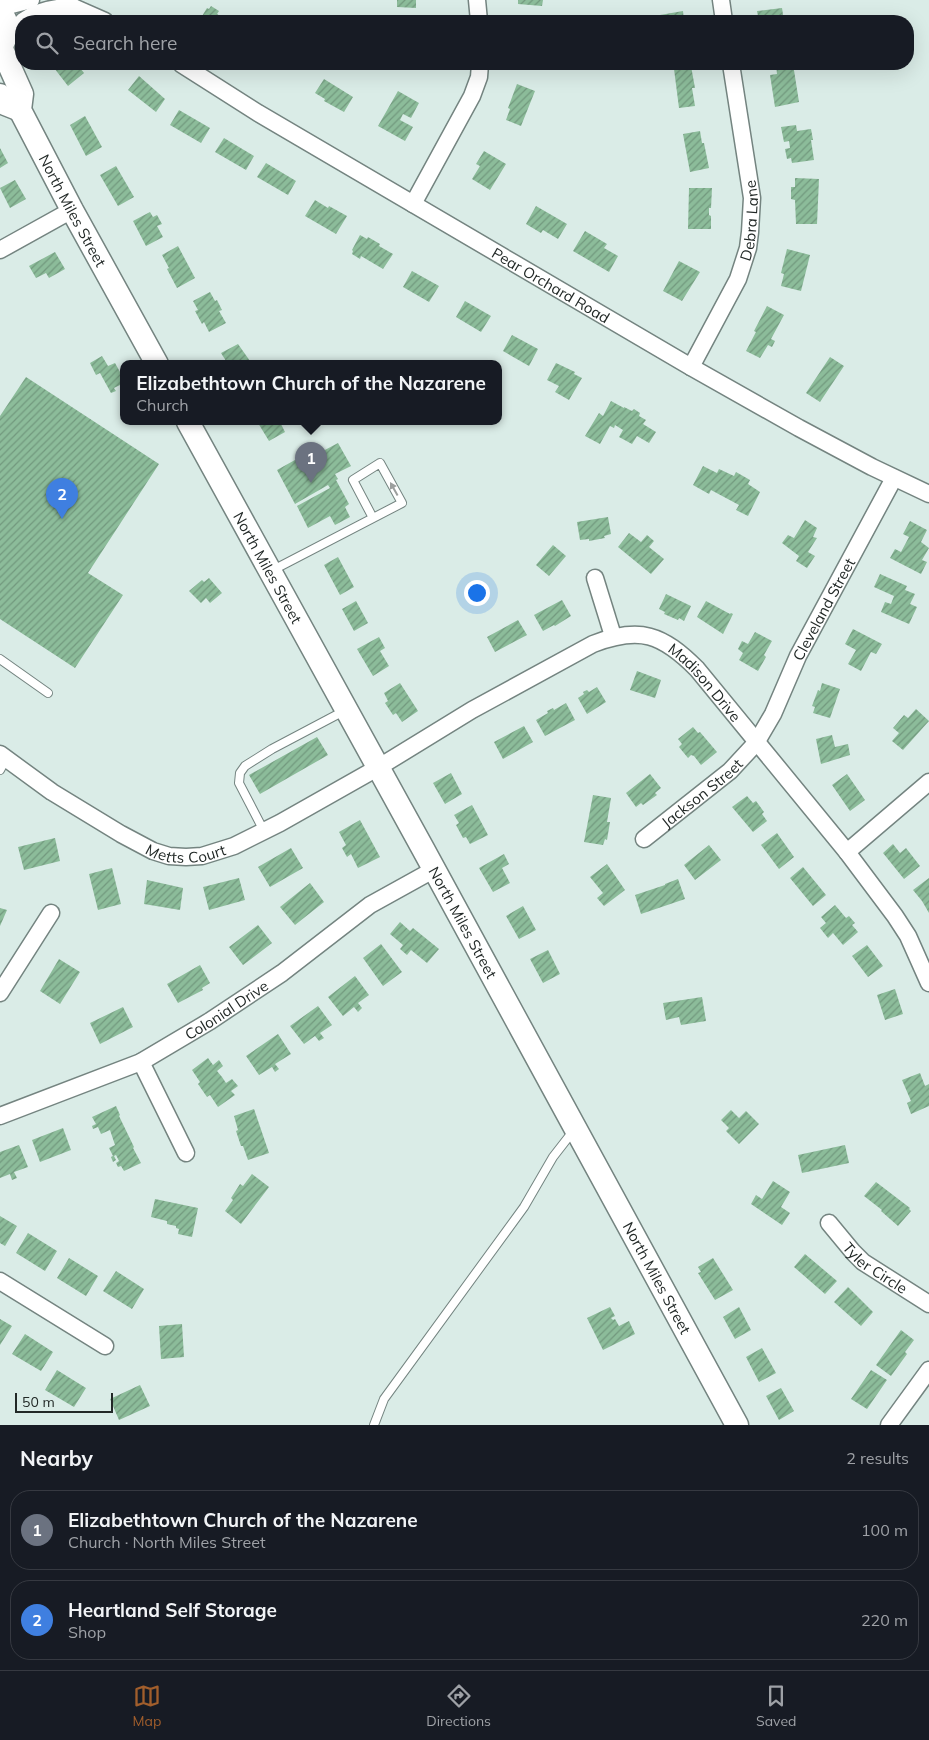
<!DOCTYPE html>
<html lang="en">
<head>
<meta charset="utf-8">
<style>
  body { margin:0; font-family:Mulish,sans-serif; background:#20242c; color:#f1f3f6 }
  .scale { position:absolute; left:15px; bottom:12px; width:98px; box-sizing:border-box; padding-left:5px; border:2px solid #222927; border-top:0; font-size:14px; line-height:18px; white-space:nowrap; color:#222927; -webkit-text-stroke:4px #daece7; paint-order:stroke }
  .you { position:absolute; left:476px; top:592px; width:18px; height:18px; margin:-12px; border:4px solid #fff; border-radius:50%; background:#1a73e8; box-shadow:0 0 0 8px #1a73e833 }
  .badge { display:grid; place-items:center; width:32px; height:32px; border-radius:50%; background:#a15e2c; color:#fff; font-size:16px; font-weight:700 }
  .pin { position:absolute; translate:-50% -41px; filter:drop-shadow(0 1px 2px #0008) }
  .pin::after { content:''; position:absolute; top:26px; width:18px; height:15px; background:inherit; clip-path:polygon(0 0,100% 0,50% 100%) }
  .popup { position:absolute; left:120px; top:360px; width:382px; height:65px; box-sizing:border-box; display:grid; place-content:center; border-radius:10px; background:#171b24; filter:drop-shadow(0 1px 4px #0005); font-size:16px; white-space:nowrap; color:#9ea1a6 }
  .popup b { font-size:19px; color:#f1f3f6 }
  .popup::after { content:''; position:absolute; left:50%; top:100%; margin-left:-10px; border:10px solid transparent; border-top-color:#171b24 }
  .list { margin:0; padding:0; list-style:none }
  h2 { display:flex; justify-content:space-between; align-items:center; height:65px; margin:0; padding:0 20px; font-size:21px }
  h2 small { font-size:16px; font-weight:400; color:#9ea1a6 }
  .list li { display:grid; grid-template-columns:32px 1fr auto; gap:15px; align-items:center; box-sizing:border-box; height:80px; margin:0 10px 10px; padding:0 10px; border:1px solid #363941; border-radius:20px }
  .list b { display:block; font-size:19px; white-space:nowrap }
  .list p { margin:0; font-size:16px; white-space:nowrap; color:#9ea1a6 }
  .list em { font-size:16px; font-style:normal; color:#9ea1a6 }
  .icon { flex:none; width:28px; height:28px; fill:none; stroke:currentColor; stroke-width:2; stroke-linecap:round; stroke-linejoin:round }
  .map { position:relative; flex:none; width:929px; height:1425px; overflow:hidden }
  .search { position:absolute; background:#171b24; box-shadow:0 5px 20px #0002; left:15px; right:15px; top:15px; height:55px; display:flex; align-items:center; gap:12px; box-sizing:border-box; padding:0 18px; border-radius:20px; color:#9ea1a6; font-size:19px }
  .sheet { height:245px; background:#171b24 }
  nav { display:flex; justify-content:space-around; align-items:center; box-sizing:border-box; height:70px; border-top:1px solid #363941; background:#171b24; font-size:14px; color:#9ea1a6 }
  nav a { display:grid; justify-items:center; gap:2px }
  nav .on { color:#a15e2c }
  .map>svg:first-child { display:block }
  .building { fill:url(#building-hatch) }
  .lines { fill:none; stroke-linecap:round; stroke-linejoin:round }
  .lane-casing { stroke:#748480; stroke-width:10 }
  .street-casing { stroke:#748480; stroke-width:19 }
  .secondary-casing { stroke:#748480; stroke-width:25 }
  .lane { stroke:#fff; stroke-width:8 }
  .street { stroke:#fff; stroke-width:16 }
  .secondary { stroke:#fff; stroke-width:22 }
  .oneway { fill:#9c9f9e }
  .labels { text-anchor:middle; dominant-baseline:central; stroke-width:4.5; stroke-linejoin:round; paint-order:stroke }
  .street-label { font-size:15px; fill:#222927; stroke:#daece7 }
</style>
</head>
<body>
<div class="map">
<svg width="929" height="1425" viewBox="0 0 929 1425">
  <defs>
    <pattern id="building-hatch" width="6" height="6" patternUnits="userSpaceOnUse" patternTransform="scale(1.25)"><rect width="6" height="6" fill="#8cbc9a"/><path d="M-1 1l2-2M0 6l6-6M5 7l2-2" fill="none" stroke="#72997e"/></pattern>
  </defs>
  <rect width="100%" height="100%" fill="#daece7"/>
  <path class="building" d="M397,0h19v8l-19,-1z
    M518,0h25l-1,6 -24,-2z
    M211,6l8,5 -2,3 6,4 -2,3h-22l8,-13 2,1z
    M782,8l2,13h-25l-2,-10z
    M683,11l1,10h-23l-1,-6z
    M519,19h22v2h-22z
    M51,64h26l7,9 -16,13z
    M776,64h17l6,38 -24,5 -5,-32 7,-1z
    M691,66l4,22h-3l3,18 -16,2 -5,-39z
    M139,76l26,23 -9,13 -28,-22z
    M324,79l29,18 -9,15 -20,-11 1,-2 -10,-6z
    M517,84l18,7 -14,35 -15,-6 4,-11 -2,-1z
    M398,91l21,12 -8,15 -8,-4 -3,6 13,7 -8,14 -27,-15z
    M179,110l31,18 -9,15 -31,-18z
    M85,116l17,31 -16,9 -16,-31z
    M796,125l1,6 14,-2 2,11h-2l3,20 -22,3 -1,-5 -4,1 -2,-10 5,-1 -1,-7 -5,1 -3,-15z
    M700,131l2,12h2l5,25 -19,4 -7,-38z
    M224,138l30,18 -8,14 -31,-18z
    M0,148l8,15 -8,5z
    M484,151l22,13 -16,26 -18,-11 8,-13 -4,-2z
    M266,163l30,18 -8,14 -31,-18z
    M116,166l18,31 -16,9 -18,-31z
    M795,178l24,1 -2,45h-21l-1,-24 -4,-1v-12h4z
    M15,180l11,19 -16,9 -10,-20z
    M689,188h23l-1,20h-2v7l2,1v13h-23z
    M315,200l13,8 1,-2 18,10 -11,18 -31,-18z
    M536,206l31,18 -9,15 -15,-9 -2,3 -15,-9z
    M150,212l3,5 4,-2 5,9 -5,2 6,11 -17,9 -13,-25z
    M585,231l22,13 -3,4 14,8 -9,16 -36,-21z
    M360,235l7,4 1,-2 12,7 -1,2 14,8 -10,15 -22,-13 -1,3 -8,-5 1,-3 -1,-1z
    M178,246l17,32 -18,10 -10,-19 2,-1 -7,-13z
    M787,249l23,6 -9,36 -20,-5 3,-12 -3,-1z
    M55,252l10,17 -16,9 -3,-5 -10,5 -7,-12z
    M679,261l21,11 -18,29 -19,-10z
    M412,271l27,15 -10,16 -26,-15z
    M210,292l5,9 2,-1 5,10 -3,1 7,12 -17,9 -5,-10 -2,2 -7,-13 3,-1 -5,-9z
    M465,301l26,15 -10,16 -25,-15z
    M767,306l17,9 -13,24 4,2 -3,6 -4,-2 -8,13 -14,-7 10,-19 -2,-1z
    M512,335l26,14 -9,17 -26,-15z
    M238,344l12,17 -3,2 1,1h-24l-1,-2 3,-1 -5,-8z
    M102,356l6,10 7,-3 9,16v4l-10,5 2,3 -5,2 -11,-20 -4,2 -6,-12z
    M830,357l14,9 -24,36 -14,-9z
    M556,363l19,9 -1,2 8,4 -13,22 -14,-8 4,-6 -12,-6z
    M26,377l133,87 -71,109 35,22 -48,73 -75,-49v-203z
    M611,401l13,7v-1l8,4 2,-2 6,4 -1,3 7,4 -3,4 13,8 -7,11 -12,-7 -5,8 -13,-7 4,-7 -8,-5 -1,3 -4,-2 -10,18 -15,-8 14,-23 4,3z
    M254,422h26l5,10 -16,9 -11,-18 -2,1z
    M338,443l13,23 -16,8 3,5 -2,1 13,24 -4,3 5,10 -15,8 -5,-9 -22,12 -11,-22 33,-18 -2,-3 -33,19 -18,-34 43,-24 3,5z
    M703,466l14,7 2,-4 15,7 2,-4 14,8 -2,4 12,8 -12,24 -12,-6 3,-5 -28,-15 -2,4 -16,-9z
    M608,517l3,17 -7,2 1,2 -16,3v-2l-9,1 -3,-18z
    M805,520l12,8 -4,9 4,1 -9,14 7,4 -8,12 -11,-7 3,-5 -17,-13 6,-8 6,3z
    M910,521l17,9 -6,12 8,6 -7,12 5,2 -6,12 -31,-16 5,-9 6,3 8,-15 -6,-3z
    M629,533l12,9 6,-7 7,6 -5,6 15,12 -13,15 -33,-27z
    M553,545l13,11 -17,20 -13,-11z
    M338,557l16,30 -14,8 -16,-30z
    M880,574l27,12 -2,4 10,4 -5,10 7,3 -8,17 -28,-12 4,-10 6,2 3,-8 -20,-9z
    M209,578l13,15 -12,10 -4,-5 -5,5 -12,-12 13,-11 2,2z
    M666,594l25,12 -7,15 -5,-3 -1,2 -14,-6 1,-2 -6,-3z
    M562,600l9,16 -16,10 -1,-1 -11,6 -9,-16z
    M356,601l12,22 -14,8 -12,-22z
    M706,601l24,13 1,-1 2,1 -10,20 -26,-17z
    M518,620l9,15 -32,17 -8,-15z
    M853,629l29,15 -6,10 -5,-2 -10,19 -13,-7 8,-14 -11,-6z
    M755,632l17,9 -8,14 2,2 -8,14 -19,-11 4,-7 -5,-4 4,-8 6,3z
    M379,637l6,11 -5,3 9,15 -16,10 -16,-27z
    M637,671l24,9 -6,18 -25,-8z
    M400,683l18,28 -16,11 -6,-9 -3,2 -8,-12 3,-2 -4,-8z
    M822,683l18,6 -10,29 -17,-5 2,-6 -3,-1 6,-16 2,1z
    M597,687l9,15 -19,12 -9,-16 6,-4 -1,-2 4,-2 2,2z
    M566,703l9,17 -30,16 -9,-16 12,-7 -1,-2 6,-3 1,2z
    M916,709l13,12 -26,29 -11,-9 7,-8 -6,-5 11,-13 4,3z
    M524,726l9,16 -30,17 -9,-17z
    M693,727l5,6 2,-1 17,20 -16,13 -7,-9 -3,-1 -3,3 -9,-11 3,-3 -4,-5z
    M832,735l3,12 13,-3 2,11 -29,9 -5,-25z
    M317,737l11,18 -68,39 -11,-19z
    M451,773l11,21 -17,10 -12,-21z
    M650,774l11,14 -6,5 2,2 -14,10 -2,-2 -5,4 -10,-14z
    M847,774l18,26 -15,11 -18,-26z
    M593,795l18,3 -4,24h3l-3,18 -2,-1 -2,6 -19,-3z
    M747,796l6,7 3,-2 8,11 -2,2 5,7 -14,11 -21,-25z
    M472,805l16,30 -18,9 -4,-7 -3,1 -7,-13 3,-2 -5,-8z
    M360,820l20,37 -22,11 -7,-14 -4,3 -5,-9 4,-3 -7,-13z
    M777,833l17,24 -15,12 -18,-24z
    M55,838l5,23 -36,9 -6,-23z
    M893,844l7,9 6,-5 14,18 -16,13 -21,-26z
    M709,845l12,15 -26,20 -11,-15z
    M291,848l12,20 -33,19 -12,-20z
    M504,854l5,10 -7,4 8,15 -17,9 -14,-24z
    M607,864l18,26 -21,16 -7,-8 6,-5 -13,-16z
    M803,867l23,28 -13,11 -23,-28z
    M112,868l9,36 -23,6 -9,-36z
    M239,878l6,22 -36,10 -6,-23z
    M929,878v35l-7,-12 -9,-11z
    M678,879l7,20 -44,15 -6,-19 30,-10v-1z
    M147,880l36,8 -3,22 -36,-6z
    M310,883l14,19 -29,23 -15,-18z
    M835,905l11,13 3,-2 6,7 -3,2 6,7 -15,13 -10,-12 -5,5 -8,-10 6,-5 -5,-6z
    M523,906l13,24 -17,9 -13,-23z
    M0,908l7,2 -7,16z
    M400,922l10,9 3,-3 26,21 -12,14 -16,-13 -4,5 -7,-6 3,-4 -13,-11z
    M258,925l14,18 -29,22 -14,-18z
    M381,944l21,28 -19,14 -20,-28z
    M867,945l16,21 -15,11 -16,-21z
    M548,950l12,24 -17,9 -13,-24z
    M59,959l21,13 -20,32 -20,-13z
    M200,965l10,18 -8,5 1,2 -25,13 -11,-19z
    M355,976l14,19 -11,8 4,5 -4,4 -4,-5 -11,9 -15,-19z
    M895,989l8,25 -18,6 -8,-25z
    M702,997l4,24 -25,4 -2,-8 -13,3 -3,-17z
    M318,1006l14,19 -12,8 4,5 -5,3 -4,-5 -11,8 -14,-18z
    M123,1007l10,20 -33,17 -10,-21z
    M278,1034l13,20 -16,10 4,5 -4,3 -3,-5 -13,8 -13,-19z
    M208,1058l5,7 6,-5 4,6 -6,5 5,6 4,6 6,-4 6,7 -7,5 4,4 -17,12 -8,-12 -3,2 -9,-13 2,-2 -8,-12z
    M920,1073l5,13 4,-2v22l-18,8 -4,-11 4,-2 -9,-21z
    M116,1106l4,9 -1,1 15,31 -1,1 8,15 -17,8 -3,-5 -3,1 -2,-4 3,-2 -3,-6 -2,1 2,4 -3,2 -2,-5 2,-1 -4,-8 6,-3 -5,-15 -9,4 -3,-7 -5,2 -1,-3 4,-2 -4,-7z
    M254,1109l15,44 -21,7 -5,-14h-2l-5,-15 2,-1 -4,-14z
    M731,1110l8,8 7,-7 13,13 -20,20 -13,-13 3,-3 -8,-8z
    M63,1128l8,22 -31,12 -8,-22z
    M19,1145l9,22 -14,5 3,6 -5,2 -2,-6 -10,4v-26z
    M845,1145l4,18 -47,10 -4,-18z
    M252,1174l17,13 -28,37 -16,-13 8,-11 -2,-2 9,-14 3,2z
    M773,1181l17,11 -9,15 9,6 -8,12 -31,-21 5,-9 6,4z
    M876,1182l34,26 -1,1 2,2 -13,15 -17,-15 1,-1 -18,-14z
    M155,1199l43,9 -6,29 -14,-3 1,-5 -3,-1v-2l-9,-2v-3l-16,-4z
    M0,1216l17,10 -12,20 -5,-3z
    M28,1233l29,18 -12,20 -29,-18z
    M805,1254l32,27 -12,13 -31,-27z
    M69,1258l29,18 -12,20 -29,-18z
    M713,1258l20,32 -18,10 -17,-27 3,-1 -3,-5z
    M116,1271l28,18 -12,20 -29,-18z
    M848,1287l25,25 -12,14 -27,-24z
    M610,1307l5,9 -4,2 2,2 2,-1 4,7 10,-5 6,13 -32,16 -16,-32z
    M739,1307l12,23 -16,9 -12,-22z
    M0,1319l12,7 -12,19z
    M182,1324l2,33 -23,2 -2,-33z
    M901,1330l13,10 -9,12 2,2 -16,22 -15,-11z
    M25,1334l28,18 -12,19 -29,-17z
    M762,1348l14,25 -17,9 -13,-25z
    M57,1370l29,18 -12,19 -29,-17z
    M871,1370l16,10 -20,29 -16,-10z
    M140,1385l10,21 -31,14 -9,-21z
    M781,1388l13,23 -15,9 -13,-24z"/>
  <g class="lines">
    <g class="lane-casing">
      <path id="lane" d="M273,570l129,-67 -22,-40 -27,17 20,38
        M0,659l48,34
        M0,770l6,-11
        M264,831l-25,-48 1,-10 5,-7 27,-17 72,-38
        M374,1425l10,-26 140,-192 29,-50 21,-27"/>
    </g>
    <g class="street-casing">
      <g id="street">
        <path d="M477,0l2,21"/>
        <path d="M721,0l3,21"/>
        <path d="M64,3l41,18"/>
        <path d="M0,8l31,-8"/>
        <path d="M23,21c15,-11 31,-14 50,-14"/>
        <path id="s1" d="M181,64l77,49 433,254 108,61 73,39 57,27"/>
        <path d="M413,204l59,-108 7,-19 1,-13"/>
        <path d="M0,250l72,-40"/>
        <path id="s2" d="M691,367l47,-88 10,-31 2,-16 2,-34 -21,-134"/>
        <path d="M595,578l18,58"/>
        <path id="s3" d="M0,754l52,38 69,42 32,17 16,5 17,1 16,-1 32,-10 46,-23 99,-56 93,-57 121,-66c47,-18 69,-10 104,25l150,183 48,64 13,20 21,47"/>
        <path id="s4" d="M644,839l86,-68 26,-28 17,-29 25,-58 96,-178"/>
        <path d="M847,852l82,-70"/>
        <path d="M0,993l51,-80"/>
        <path d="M141,1062l45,91"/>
        <path id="s5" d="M0,1116l141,-54 69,-41 72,-48 88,-68 65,-36"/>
        <path id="s6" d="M829,1223l24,29 10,10 66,42"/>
        <path d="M0,1281l105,65"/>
        <path d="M889,1425l40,-55"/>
      </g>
    </g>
    <g class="secondary-casing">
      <g id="secondary">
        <path d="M0,11c10,12 9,25 0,37"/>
        <path id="s7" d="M1,47l21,47 -2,16 52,100 85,154"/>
        <path d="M0,95l5,9 15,6"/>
        <path id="s8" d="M188,422c184,334 368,667 549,1003"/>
      </g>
    </g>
    <use href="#lane" class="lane"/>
    <use href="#street" class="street"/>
    <use href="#secondary" class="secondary"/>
  </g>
  <defs><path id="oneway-solid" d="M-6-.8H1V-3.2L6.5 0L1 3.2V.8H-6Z" transform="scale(1.25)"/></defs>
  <use class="oneway" href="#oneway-solid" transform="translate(394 489) rotate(-119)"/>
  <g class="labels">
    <g class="street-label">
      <text stroke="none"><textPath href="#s7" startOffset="181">North Miles Street</textPath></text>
      <text stroke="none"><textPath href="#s2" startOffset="160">Debra Lane</textPath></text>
      <text stroke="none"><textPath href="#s1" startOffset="431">Pear Orchard Road</textPath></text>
      <text stroke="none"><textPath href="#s8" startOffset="166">North Miles Street</textPath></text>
      <text stroke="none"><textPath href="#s4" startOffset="298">Cleveland Street</textPath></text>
      <text stroke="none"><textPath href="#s3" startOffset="808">Madison Drive</textPath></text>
      <text stroke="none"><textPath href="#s4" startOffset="74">Jackson Street</textPath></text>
      <text stroke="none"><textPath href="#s3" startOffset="215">Metts Court</textPath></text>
      <text stroke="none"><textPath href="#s8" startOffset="571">North Miles Street</textPath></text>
      <text stroke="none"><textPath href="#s5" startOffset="251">Colonial Drive</textPath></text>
      <text stroke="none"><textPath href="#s6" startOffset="65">Tyler Circle</textPath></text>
      <text stroke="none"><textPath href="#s8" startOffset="976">North Miles Street</textPath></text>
    </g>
  </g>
</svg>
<div class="scale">50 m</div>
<div class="you"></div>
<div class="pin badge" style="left:311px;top:483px;background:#6b7280">1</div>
<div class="popup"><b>Elizabethtown Church of the Nazarene</b>Church</div>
<div class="pin badge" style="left:62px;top:519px;background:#3f7fe0">2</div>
<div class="search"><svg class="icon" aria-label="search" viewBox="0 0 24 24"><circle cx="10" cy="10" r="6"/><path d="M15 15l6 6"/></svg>Search here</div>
</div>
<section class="sheet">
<h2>Nearby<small>2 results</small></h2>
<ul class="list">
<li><span class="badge" style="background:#6b7280">1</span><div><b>Elizabethtown Church of the Nazarene</b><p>Church · North Miles Street</p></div><em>100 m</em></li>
<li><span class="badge" style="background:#3f7fe0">2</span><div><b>Heartland Self Storage</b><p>Shop</p></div><em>220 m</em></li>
</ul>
</section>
<nav>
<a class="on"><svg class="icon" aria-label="map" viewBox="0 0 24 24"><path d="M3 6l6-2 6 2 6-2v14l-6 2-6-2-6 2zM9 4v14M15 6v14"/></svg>Map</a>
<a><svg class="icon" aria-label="directions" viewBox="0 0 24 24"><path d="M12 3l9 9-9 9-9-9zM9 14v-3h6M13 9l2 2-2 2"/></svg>Directions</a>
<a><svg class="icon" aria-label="saved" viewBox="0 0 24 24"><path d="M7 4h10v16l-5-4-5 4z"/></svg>Saved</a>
</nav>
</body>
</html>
